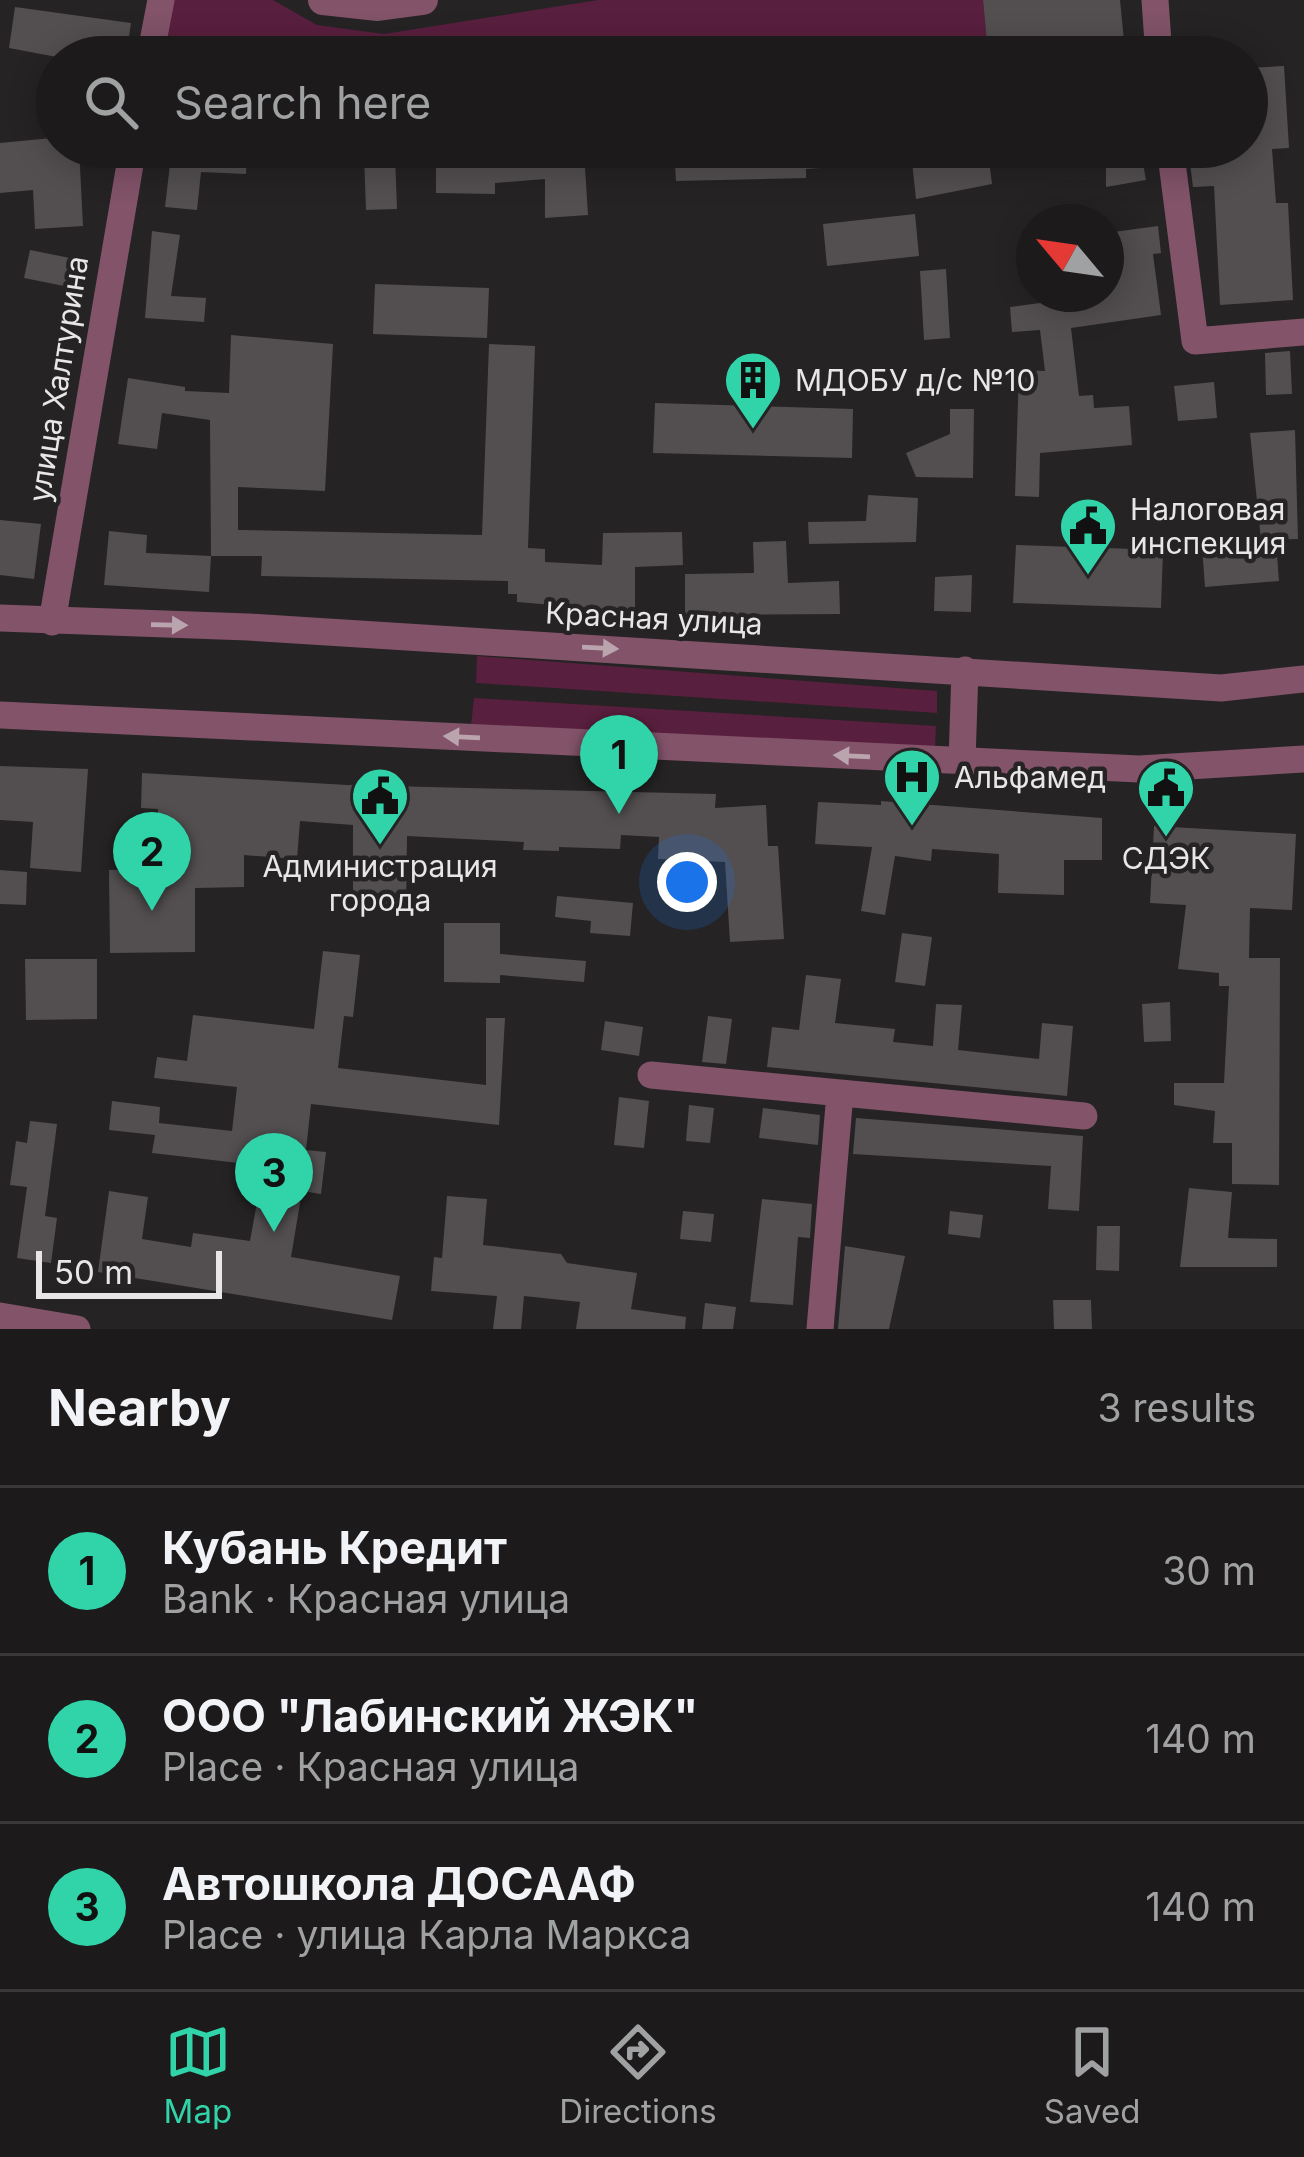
<!DOCTYPE html>
<html lang="en">
<head>
<meta charset="utf-8">
<style>
  body { margin:0; font-family:Inter,sans-serif; background:#292728; color:#f1f3f6 }
  .compass { position:absolute; left:1016px; top:204px; width:108px; height:108px; border-radius:50%; background:#1c1a1b; box-shadow:0 6px 30px #0003; rotate:299deg }
  .scale { position:absolute; left:36px; bottom:30px; width:186px; box-sizing:border-box; padding-left:12px; border:6px solid #e8e6e7; border-top:0; font-size:33px; line-height:42px; white-space:nowrap; color:#e8e6e7; -webkit-text-stroke:9px #252324; paint-order:stroke }
  .you { position:absolute; left:687px; top:882px; width:42px; height:42px; margin:-30px; border:9px solid #fff; border-radius:50%; background:#1a73e8; box-shadow:0 0 0 18px #1a73e833 }
  .badge { display:grid; place-items:center; width:78px; height:78px; border-radius:50%; background:#31d4a9; color:#111; font-size:39px; font-weight:700 }
  .pin { position:absolute; translate:-50% -99px; filter:drop-shadow(0 3px 6px #0008) }
  .pin::after { content:''; position:absolute; top:63px; width:42px; height:36px; background:inherit; clip-path:polygon(0 0,100% 0,50% 100%) }
  .list { margin:0; padding:0; list-style:none }
  h2 { display:flex; justify-content:space-between; align-items:center; height:156px; margin:0; padding:0 48px; font-size:51px }
  h2 small { font-size:39px; font-weight:400; color:#a0a1a3 }
  .list li { display:grid; grid-template-columns:78px 1fr auto; gap:36px; align-items:center; box-sizing:border-box; height:168px; padding:0 48px; border-top:3px solid #3a383a }
  .list b { display:block; font-size:45px; white-space:nowrap }
  .list p { margin:0; font-size:39px; white-space:nowrap; color:#a0a1a3 }
  .list em { font-size:39px; font-style:normal; color:#a0a1a3 }
  .icon { flex:none; width:66px; height:66px; fill:none; stroke:currentColor; stroke-width:2; stroke-linecap:round; stroke-linejoin:round }
  .map { position:relative; flex:none; width:1304px; height:1329px; overflow:hidden }
  .search { position:absolute; background:#1c1a1b; box-shadow:0 6px 30px #0003; left:36px; right:36px; top:36px; height:132px; display:flex; align-items:center; gap:30px; box-sizing:border-box; padding:0 42px; border-radius:66px; color:#a0a1a3; font-size:45px }
  .sheet { height:660px; background:#1c1a1b }
  nav { display:flex; justify-content:space-around; align-items:center; box-sizing:border-box; height:168px; border-top:3px solid #3a383a; background:#1c1a1b; font-size:33px; color:#a0a1a3 }
  nav a { display:grid; justify-items:center; gap:6px }
  nav .on { color:#31d4a9 }
  .map>svg:first-child { display:block }
  .green { fill:#591f3e }
  .building { fill:#534f51 }
  .lines { fill:none; stroke-linecap:round; stroke-linejoin:round }
  .minor { stroke:#825369; stroke-width:27 }
  .tertiary { stroke:#825369; stroke-width:30 }
  .oneway { fill:#baa4ae }
  .labels { text-anchor:middle; dominant-baseline:central; stroke-width:9; stroke-linejoin:round; paint-order:stroke }
  .street-label { font-size:30px; fill:#e8e6e7; stroke:#252324 }
  .poi-label { font-size:30px; fill:#e8e6e7; stroke:#252324; text-anchor:start }
</style>
</head>
<body>
<div class="map">
<svg width="1304" height="1329" viewBox="0 0 1304 1329">
  <rect width="100%" height="100%" fill="#252324"/>
  <path class="green" d="M172,0h101l44,25 67,9 214,-34h385l5,53 158,-16 -1,20h-984z
    M477,656l460,35v22l-461,-30z
    M474,698l462,28 -1,23 -464,-24z"/>
  <path class="building" d="M983,0h137l4,41 -136,12z
    M15,7l116,16 -5,34h-69l-48,-9z
    M1284,66l5,82 -17,1 4,54h12l5,97 -73,5 -6,-119 -21,1 -5,-40h59v-79z
    M52,138l1,9h26l4,79 -48,3 -2,-39 -33,3v-50z
    M172,147l75,6 -1,21 -45,-2 -4,38 -32,-3z
    M436,147h172l2,19 -25,2 3,47 -43,3v-39l-50,4v11l-59,-1z
    M674,147h173l2,19 -43,3v9l-130,3z
    M1106,147h34l6,33 -40,7z
    M942,148l1,9 45,-5 4,32 -76,15 -5,-47z
    M395,155l2,54 -31,1 -2,-54z
    M915,214l4,42 -92,10 -4,-42z
    M1158,226l3,27 -8,1 8,61 -90,13 8,68 14,-1 1,13 35,-2 3,39 -92,8 -1,44 -24,-1 4,-126 26,1 -5,-41 -28,2 -2,-25 96,-13v-61z
    M152,231l28,4 -9,61 35,2 -2,24 -59,-4z
    M30,250l50,10 -6,28 -50,-10z
    M946,269l4,69 -26,2 -4,-69z
    M375,284l114,4 -2,50 -114,-4z
    M231,335l102,9 -8,147 -87,-4v43l244,5 7,-191 46,2 -7,202 17,1v13l57,3 1,-32 79,-1 1,33 -48,2v42h-33l-85,-7v-8h-9v-13l-247,-5 1,-20h-51l-1,-136 -48,-7 -5,36 -39,-5 10,-66 57,9v4l44,2z
    M1290,351l2,43 -26,1 -1,-42z
    M1214,382l3,36 -39,3 -4,-35z
    M655,403l198,6 -1,49 -199,-5z
    M950,409h24l-1,69 -57,-1 -10,-24 44,-19z
    M1295,430l3,109 -37,1 -11,-107z
    M868,495l50,3 -2,44 -107,2 -1,-22 58,-1z
    M0,520l41,4 -7,55 -34,-4z
    M109,531l38,4 -1,18 65,3 -2,36 -105,-7z
    M786,541l2,42 51,-2 1,33 -155,1v-41l69,-1 -1,-31z
    M1276,542l3,39 -74,6 -3,-40z
    M1016,545l147,5 -2,58 -148,-5z
    M972,575l-1,37 -37,-1 1,-34z
    M0,766l88,3 -7,103 -51,-4 3,-46 -33,-2z
    M142,773l205,12 369,9 -1,14 51,-3 2,41h10l6,93 -54,3 -5,-80 -67,-3 1,-22 -38,-2 -1,14 -61,-2v4l-36,-1 1,-8 -117,-6 -1,74h-53v-85l-53,-4 -3,38 -53,-4v32l-49,1v64l-85,1 -1,-83 48,-1 1,-60 -17,-1z
    M881,801l221,17v42h-38v35l-66,-2 1,-39 -67,-5 -1,12 -36,-5 -10,59 -24,-4 11,-64 -57,-3 3,-42 63,3z
    M1154,826l142,8 -4,76 -42,-2 -1,50h31l-1,227 -47,-1v-41h-19l2,-32 -41,-6v-22h50l5,-97h-10v-13l-41,-4 8,-64 -36,-2z
    M0,870l27,2 -1,33 -26,-1z
    M557,896l76,7 -3,33 -40,-3 1,-12 -36,-4z
    M444,923h56v31l86,7 -2,21 -84,-7v8l-56,-1z
    M902,933l30,4 -7,49 -30,-4z
    M323,951l37,4 -7,62 -9,-1 -6,52 148,17v-67h19l-6,107 -188,-21 -5,46 20,2 -5,42 -19,-3 -11,66 109,19 -8,44 -294,-48 11,-81 39,6 -6,42 49,8 2,-14 57,8 10,-55h-7l3,-21 -104,-12 3,-18 -46,-5 3,-29 48,6 -1,16 73,8 5,-44 -83,-9 3,-21 30,4 6,-46 121,14z
    M25,959h72v60l-71,1z
    M806,975l35,4 -6,44 60,6 -2,13 40,4 3,-42 26,1 -4,45 81,9 3,-36 31,3 -6,70 -300,-29 5,-40 27,3z
    M1170,1002l1,39 -27,1 -2,-38z
    M708,1016l24,3 -6,45 -24,-2z
    M605,1021l38,6 -4,29 -38,-6z
    M619,1097l30,4 -5,47 -30,-3z
    M689,1105l25,3 -4,35 -24,-2z
    M763,1108l57,7 -2,30 -59,-7z
    M856,1118l227,18 -4,75 -31,-2 3,-43 -198,-12z
    M30,1121l27,3 -12,92 12,2 -6,45 -34,-5 10,-71 -17,-2 6,-44 11,2z
    M1189,1188l43,4 -4,46 49,1v28h-97z
    M447,1196l40,3 -4,46 78,9 6,9 70,10 -6,36 55,8 -1,12h-109l4,-27 -56,-6 -3,33h-28l4,-33 -66,-5 3,-34 8,1z
    M762,1199l50,5 -2,34 -12,-1 -5,68 -43,-3z
    M683,1211l31,3 -3,28 -31,-3z
    M950,1211l33,4 -3,23 -32,-4z
    M1097,1226h23l-1,45 -23,-1z
    M845,1246l60,10 -16,73h-51z
    M1053,1300h38l1,29h-38z
    M705,1303l31,4 -3,22h-31z"/>
  <g class="lines">
    <path class="minor" d="M1155,0l4,57
      M150,57l11,-57
      M1170,147l25,194 109,-9
      M0,618l248,9 973,61 83,-9
      M52,622l81,-475
      M0,715l1139,54 165,-10
      M962,761l3,-91
      M651,1075l433,41
      M0,1316l77,13
      M820,1329l20,-236"/>
    <path class="tertiary" d="M323,0l55,6 45,-6"/>
  </g>
  <defs><path id="oneway-solid" d="M-6-.8H1V-3.2L6.5 0L1 3.2V.8H-6Z" transform="scale(3)"/></defs>
  <g class="oneway">
    <use href="#oneway-solid" transform="translate(169 625) rotate(1)"/>
    <use href="#oneway-solid" transform="translate(600 648) rotate(3)"/>
    <use href="#oneway-solid" transform="translate(462 737) rotate(-177)"/>
    <use href="#oneway-solid" transform="translate(852 756) rotate(-177)"/>
  </g>
  <defs>
    <g id="building-pin" transform="scale(3)"><path d="M0 17L-7.5 6A9.5 9.5 0 1 1 7.5 6Z" fill="#31d4a9" stroke="#252324"/><path d="M-4-6H4V6H1V3H-1V6H-4ZM-2.5-4.3h1.7v1.8h-1.7ZM.8-4.3h1.7v1.8H.8ZM-2.5-1h1.7V.8h-1.7ZM.8-1h1.7V.8H.8Z" fill="#111"/></g>
    <g id="civic-pin" transform="scale(3)"><path d="M0 17L-7.5 6A9.5 9.5 0 1 1 7.5 6Z" fill="#31d4a9" stroke="#252324"/><path d="M-.6-6.5H3V-4.5H.6V-3L4-1V1h2V6H-6V1h2V-1L-.6-3ZM-1.2 2.5V6h2.4V2.5Z" fill="#111"/></g>
    <g id="hospital-pin" transform="scale(3)"><path d="M0 17L-7.5 6A9.5 9.5 0 1 1 7.5 6Z" fill="#31d4a9" stroke="#252324"/><path d="M-5-5h3v3.5h4V-5h3V5h-3V1.5h-4V5h-3Z" fill="#111"/></g>
  </defs>
  <g fill-rule="evenodd">
    <use href="#building-pin" x="753" y="380"/>
    <use href="#civic-pin" x="1088" y="526"/>
    <use href="#hospital-pin" x="912" y="777"/>
    <use href="#civic-pin" x="1166" y="788"/>
    <use href="#civic-pin" x="380" y="796"/>
  </g>
  <g class="labels">
    <g class="street-label">
      <text transform="translate(58 379) rotate(-81)">улица Халтурина</text>
      <text transform="translate(654 618) rotate(3)">Красная улица</text>
    </g>
    <g class="poi-label">
      <text x="795" y="380">МДОБУ д/с №10</text>
      <text x="1130" y="509">Налоговая<tspan x="1130" dy="34">инспекция</tspan></text>
      <text x="954" y="777">Альфамед</text>
      <text x="1166" y="858" text-anchor="middle">СДЭК</text>
      <text x="380" y="866" text-anchor="middle">Администрация<tspan x="380" dy="34">города</tspan></text>
    </g>
  </g>
</svg>
<svg class="compass" viewBox="-18 -18 36 36"><path d="M0-13l5 13h-10z" fill="#e53935"/><path d="M0 13l5-13h-10z" fill="#a0a1a3"/></svg>
<div class="scale">50 m</div>
<div class="you"></div>
<div class="pin badge" style="left:619px;top:814px">1</div>
<div class="pin badge" style="left:152px;top:911px">2</div>
<div class="pin badge" style="left:274px;top:1232px">3</div>
<div class="search"><svg class="icon" aria-label="search" viewBox="0 0 24 24"><circle cx="10" cy="10" r="6"/><path d="M15 15l6 6"/></svg>Search here</div>
</div>
<section class="sheet">
<h2>Nearby<small>3 results</small></h2>
<ul class="list">
<li><span class="badge">1</span><div><b>Кубань Кредит</b><p>Bank · Красная улица</p></div><em>30 m</em></li>
<li><span class="badge">2</span><div><b>ООО &quot;Лабинский ЖЭК&quot;</b><p>Place · Красная улица</p></div><em>140 m</em></li>
<li><span class="badge">3</span><div><b>Автошкола ДОСААФ</b><p>Place · улица Карла Маркса</p></div><em>140 m</em></li>
</ul>
</section>
<nav>
<a class="on"><svg class="icon" aria-label="map" viewBox="0 0 24 24"><path d="M3 6l6-2 6 2 6-2v14l-6 2-6-2-6 2zM9 4v14M15 6v14"/></svg>Map</a>
<a><svg class="icon" aria-label="directions" viewBox="0 0 24 24"><path d="M12 3l9 9-9 9-9-9zM9 14v-3h6M13 9l2 2-2 2"/></svg>Directions</a>
<a><svg class="icon" aria-label="saved" viewBox="0 0 24 24"><path d="M7 4h10v16l-5-4-5 4z"/></svg>Saved</a>
</nav>
</body>
</html>
